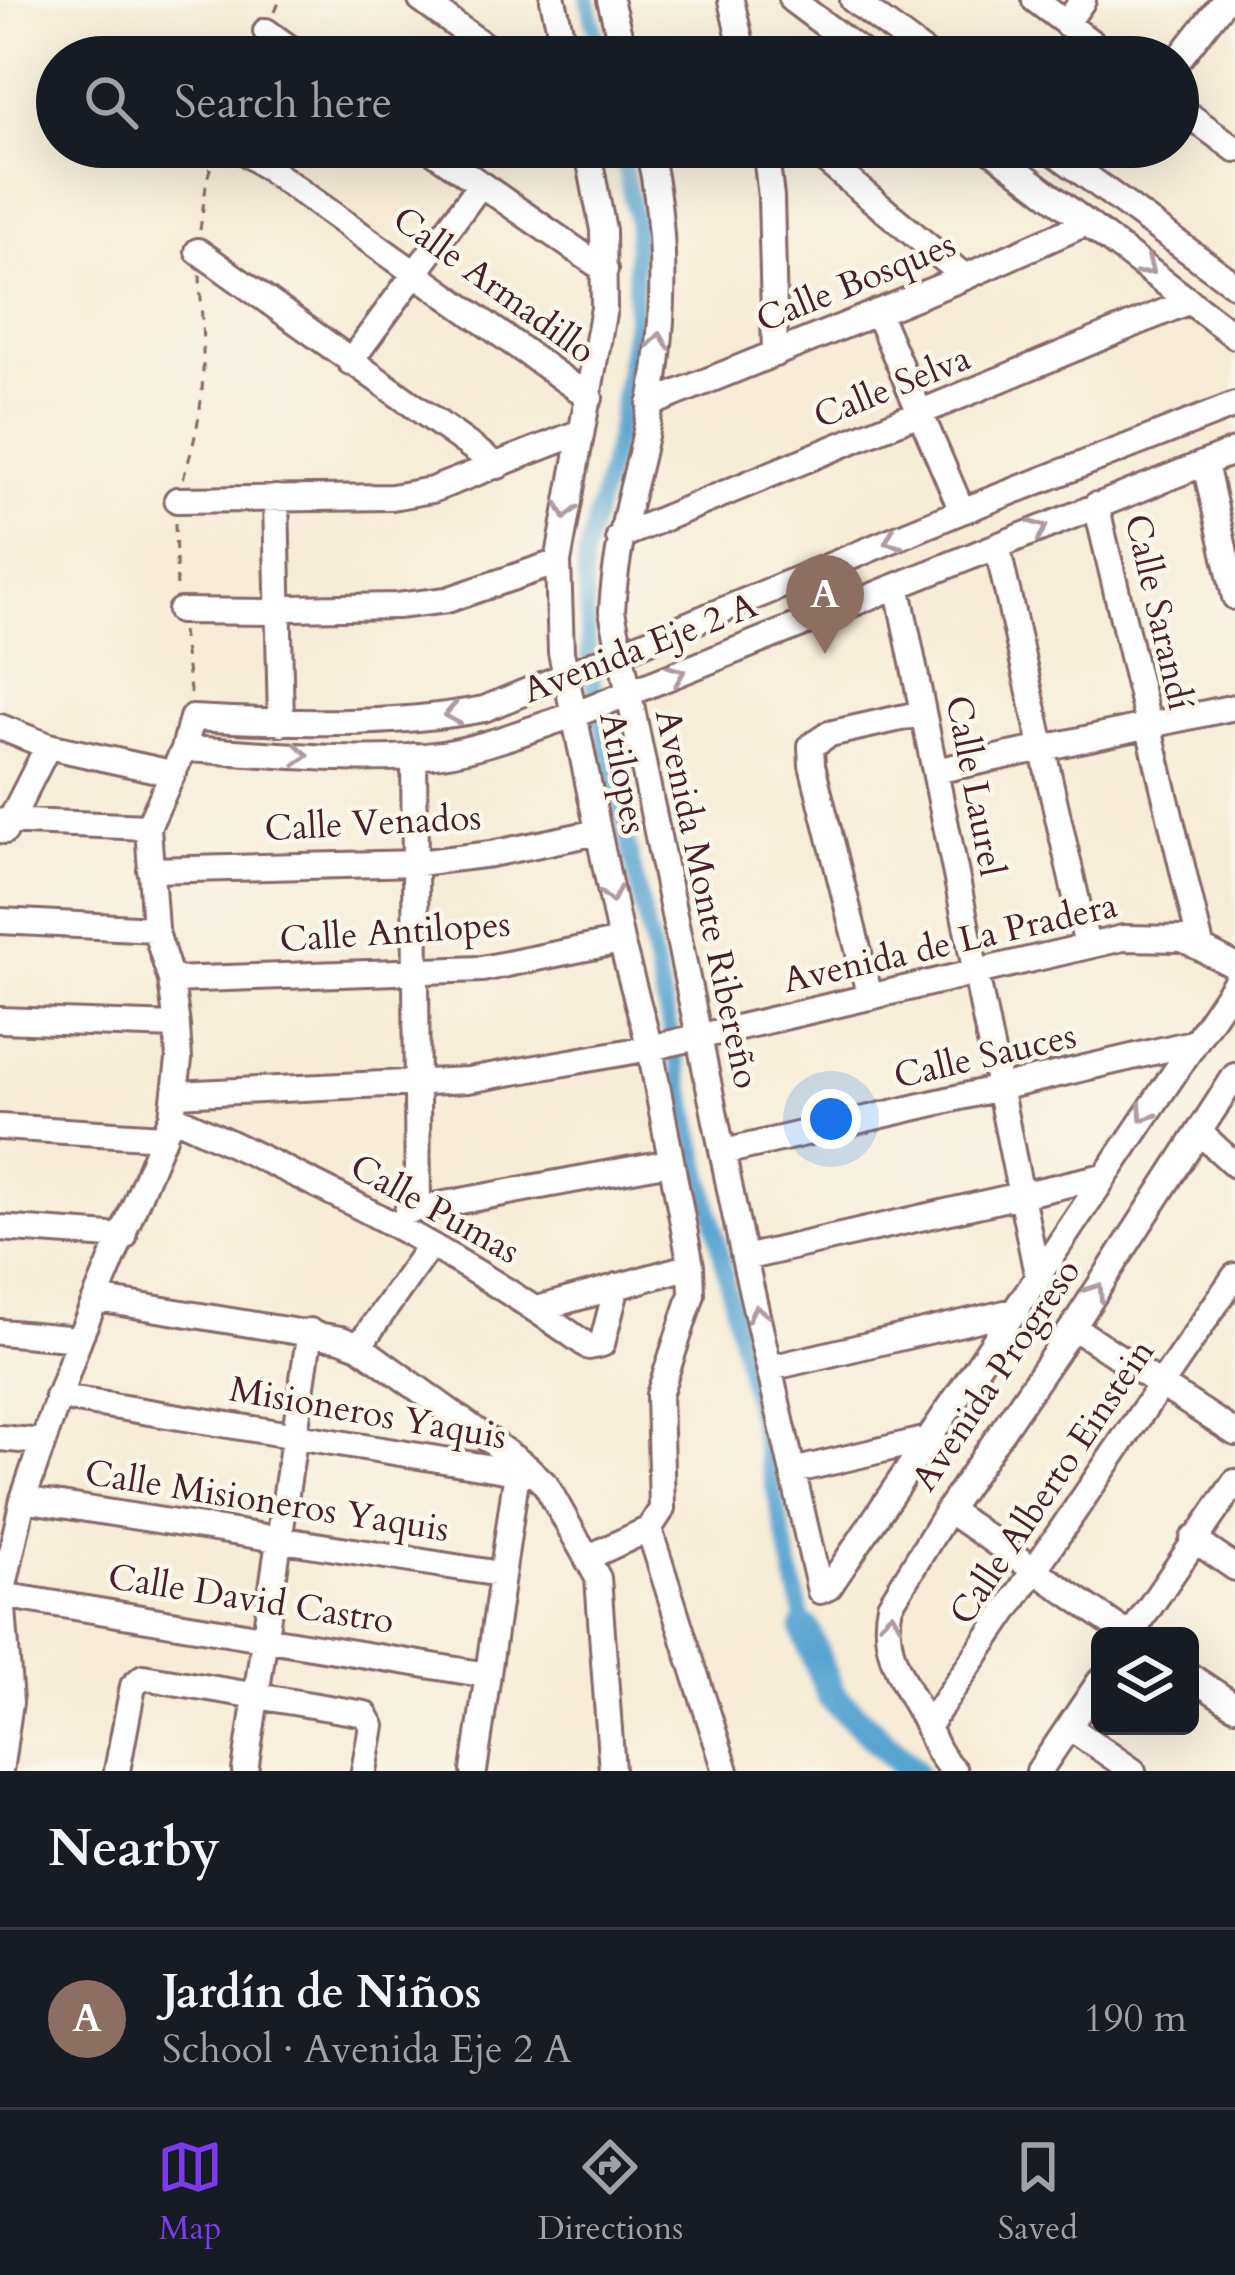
<!DOCTYPE html>
<html lang="en">
<head>
<meta charset="utf-8">
<style>
  body { margin:0; font-family:Cardo,serif; background:#20242c; color:#f1f3f6 }
  .controls { position:absolute; right:36px; bottom:36px; display:grid; overflow:hidden; border-radius:18px; box-shadow:0 12px 48px #0002 }
  .controls button { width:108px; height:108px; display:grid; place-items:center; padding:0; border:0; border-bottom:3px solid #363941; background:#171b24; color:#f1f3f6; font:60px sans-serif }
  .you { position:absolute; left:831px; top:1119px; width:42px; height:42px; margin:-30px; border:9px solid #fff; border-radius:50%; background:#1a73e8; box-shadow:0 0 0 18px #1a73e833 }
  .badge { display:grid; place-items:center; width:78px; height:78px; border-radius:50%; background:#7c3aed; color:#fff; font-size:39px; font-weight:700 }
  .pin { position:absolute; translate:-50% -99px; filter:drop-shadow(0 3px 6px #0008) }
  .pin::after { content:''; position:absolute; top:63px; width:42px; height:36px; background:inherit; clip-path:polygon(0 0,100% 0,50% 100%) }
  .list { margin:0; padding:0; list-style:none }
  h2 { display:flex; justify-content:space-between; align-items:center; height:156px; margin:0; padding:0 48px; font-size:51px }
  h2 small { font-size:39px; font-weight:400; color:#9ea1a6 }
  .list li { display:grid; grid-template-columns:78px 1fr auto; gap:36px; align-items:center; box-sizing:border-box; height:180px; padding:0 48px; border-top:3px solid #363941 }
  .list b { display:block; font-size:45px; white-space:nowrap }
  .list p { margin:0; font-size:39px; white-space:nowrap; color:#9ea1a6 }
  .list em { font-size:39px; font-style:normal; color:#9ea1a6 }
  .icon { flex:none; width:66px; height:66px; fill:none; stroke:currentColor; stroke-width:2; stroke-linecap:round; stroke-linejoin:round }
  .map { position:relative; flex:none; width:1235px; height:1771px; overflow:hidden }
  .search { position:absolute; background:#171b24; box-shadow:0 12px 48px #0002; left:36px; right:36px; top:36px; height:132px; display:flex; align-items:center; gap:30px; box-sizing:border-box; padding:0 42px; border-radius:66px; color:#9ea1a6; font-size:45px }
  .sheet { height:336px; background:#171b24 }
  nav { display:flex; justify-content:space-around; align-items:center; box-sizing:border-box; height:168px; border-top:3px solid #363941; background:#171b24; font-size:33px; color:#9ea1a6 }
  nav a { display:grid; justify-items:center; gap:6px }
  nav .on { color:#7c3aed }
  .map>svg:first-child { display:block }
  .lines { fill:none; stroke-linecap:round; stroke-linejoin:round }
  .canal { stroke:#59a4d1; stroke-width:16 }
  .river { stroke:#59a4d1; stroke-width:30 }
  .minor-casing { stroke:#866767; stroke-width:30 }
  .path { stroke:#866767; stroke-width:3; stroke-dasharray:9 9; stroke-linecap:butt }
  .minor { stroke:#fff; stroke-width:24 }
  .oneway { stroke:#ae9aa0 }
  .labels { text-anchor:middle; dominant-baseline:central; stroke-width:9; stroke-linejoin:round; paint-order:stroke }
  .street-label { font-size:36px; fill:#4a1f2b; stroke:#fbf7ec }
</style>
</head>
<body>
<div class="map">
<svg width="1235" height="1771" viewBox="0 0 1235 1771">
  <rect width="100%" height="100%" fill="#fbf7ec"/>
  <filter id="ink" filterUnits="userSpaceOnUse"><feTurbulence type="fractalNoise" baseFrequency=".00833" numOctaves="2"/><feDisplacementMap in="SourceGraphic" scale="24" xChannelSelector="R" yChannelSelector="G"/><feConvolveMatrix kernelMatrix="1 2 1 2 8 2 1 2 1" color-interpolation-filters="sRGB"/></filter>
  <filter id="wash" filterUnits="userSpaceOnUse"><feTurbulence type="fractalNoise" baseFrequency=".004" numOctaves="4" result="noise"/><feDisplacementMap in="SourceGraphic" scale="48" xChannelSelector="R" yChannelSelector="G"/><feGaussianBlur stdDeviation="2.7" result="paint"/><feColorMatrix in="noise" values="0 0 0 0 0 0 0 0 0 0 0 0 0 0 0 0 0 1.4 0 .05"/><feComposite in="paint" operator="in"/></filter>
  <g filter="url(#wash)">
    <rect width="100%" height="100%" fill="#f6ecd7"/>
    <g class="lines">
      <path class="canal" d="M588,0l13,57
        M589,656l-5,-95 33,-125 17,-118 2,-96 -16,-75
        M592,676l4,20
        M599,715l71,315
        M676,1056l129,573"/>
      <path class="river" d="M805,1629l26,66 81,76"/>
    </g>
  </g>
  <g filter="url(#ink)">
    <g class="lines">
      <g class="minor-casing">
        <path id="minor" d="M421,0l79,57
          M553,0l13,57
          M610,0l15,57
          M731,0l13,57
          M792,0l76,57
          M853,0l77,57
          M1035,0l76,57
          M1066,24l17,-24
          M266,31l36,26
          M1178,60l47,-60
          M1178,107l57,42
          M238,147l352,251
          M427,147l178,123
          M587,147l16,83 1,78 -46,254 3,90 60,289 29,107 41,218 1,28 -33,101 3,114 -13,20 77,242
          M648,147c24,103 16,209 -8,311 -13,52 -25,99 -28,153l132,647 76,333 9,-4 406,-604
          M765,147l6,50 4,157
          M809,147l156,130
          M987,147l248,189
          M1047,147l188,138
          M650,153l29,-6
          M198,251l300,215
          M877,312l85,199
          M350,362l130,-177
          M650,404l315,-127 121,-54
          M1205,464l30,133
          M276,498l5,225
          M177,500l215,-3 40,-7 149,-58
          M1096,505l105,441
          M619,537l571,-236
          M997,546l90,400
          M898,589l140,690
          M180,611l96,1 14,-4 107,-2 50,-6 111,-38
          M0,727l48,19 123,27
          M184,749c84,4 174,16 258,5 45,-7 88,-25 132,-39l661,-264
          M414,756l4,451
          M935,771l300,-64
          M0,821l148,6
          M5,831l43,-85
          M150,870l268,-7 73,-9 107,-22
          M0,921l155,8
          M171,980l311,-11 139,-28
          M870,997l-58,-232 -1,-19 18,-12 94,-21
          M0,1020l177,6
          M176,1094l292,-14 182,-32 473,-110 60,1 52,27
          M172,1116c146,67 287,136 417,231l13,-3 15,-58
          M0,1127l164,10
          M1199,1132l36,33
          M724,1152l468,-109
          M407,1211l263,-49
          M0,1228l124,9
          M744,1258l360,-82
          M97,1299l244,40 18,7 169,122 18,17 52,93 14,193
          M537,1309l154,-43
          M1073,1327l162,106
          M0,1332l79,7
          M359,1346l71,-101
          M770,1368l248,-58
          M57,1397l460,75 11,-4
          M0,1438l42,4
          M793,1471l139,-33
          M23,1499l477,75
          M948,1510l182,126
          M1193,1539l42,29
          M589,1557l60,-28
          M2,1595l485,80
          M1130,1636l105,-154
          M1190,1676l45,30
          M927,1727l308,-451
          M1069,1727l64,44
          M0,1771l10,-69 -8,-107 21,-96 56,-160 93,-223 7,-56 -2,-34 -6,-46 -16,-51 -7,-102 36,-78 8,-31c98,5 195,9 292,-9l478,-198 273,-106
          M117,1771l16,-85 10,-9 222,37 7,12 -8,45
          M245,1771l65,-440
          M474,1771l43,-299
          M954,1771c-18,-18 -19,-27 -29,-49 -20,-39 -45,-71 -35,-117l58,-95 125,-183 162,-251
          M1039,1771l61,-90"/>
      </g>
      <path class="path" d="M275,12l5,-12
        M200,230l7,-51 10,-32
        M183,479c27,-83 20,-120 17,-204
        M175,523l2,68
        M182,631l9,67"/>
      <use href="#minor" class="minor"/>
    </g>
    <defs><path id="oneway-chevron" d="M-2-3.5L2.5 0L-2 3.5" fill="none" stroke-width="1.6" stroke-linecap="round" stroke-linejoin="round" transform="scale(3)"/></defs>
    <g class="oneway">
      <use href="#oneway-chevron" transform="translate(1147 268) rotate(37)"/>
      <use href="#oneway-chevron" transform="translate(659 341) rotate(-83)"/>
      <use href="#oneway-chevron" transform="translate(566 511) rotate(101)"/>
      <use href="#oneway-chevron" transform="translate(1039 529) rotate(-23)"/>
      <use href="#oneway-chevron" transform="translate(892 540) rotate(157)"/>
      <use href="#oneway-chevron" transform="translate(677 674) rotate(-22)"/>
      <use href="#oneway-chevron" transform="translate(452 714) rotate(170)"/>
      <use href="#oneway-chevron" transform="translate(301 755) rotate(3)"/>
      <use href="#oneway-chevron" transform="translate(611 895) rotate(78)"/>
      <use href="#oneway-chevron" transform="translate(1145 1114) rotate(124)"/>
      <use href="#oneway-chevron" transform="translate(1096 1291) rotate(-57)"/>
      <use href="#oneway-chevron" transform="translate(757 1313) rotate(-103)"/>
      <use href="#oneway-chevron" transform="translate(891 1620) rotate(-82)"/>
    </g>
  </g>
  <g class="labels">
    <g class="street-label">
      <text transform="translate(856 282) rotate(-22)">Calle Bosques</text>
      <text transform="translate(494 285) rotate(36)">Calle Armadillo</text>
      <text transform="translate(892 387) rotate(-22)">Calle Selva</text>
      <text transform="translate(1159 612) rotate(77)">Calle Sarandí</text>
      <text transform="translate(640 648) rotate(-21)">Avenida Eje 2 A</text>
      <text transform="translate(623 773) rotate(79)">Atilopes</text>
      <text transform="translate(975 786) rotate(79)">Calle Laurel</text>
      <text transform="translate(373 823) rotate(-3)">Calle Venados</text>
      <text transform="translate(707 899) rotate(78)">Avenida Monte Ribereño</text>
      <text transform="translate(395 932) rotate(-4)">Calle Antilopes</text>
      <text transform="translate(950 943) rotate(-13)">Avenida de La Pradera</text>
      <text transform="translate(985 1056) rotate(-13)">Calle Sauces</text>
      <text transform="translate(435 1209) rotate(29)">Calle Pumas</text>
      <text transform="translate(996 1375) rotate(-56)">Avenida Progreso</text>
      <text transform="translate(368 1413) rotate(10)">Misioneros Yaquis</text>
      <text transform="translate(1052 1482) rotate(-56)">Calle Alberto Einstein</text>
      <text transform="translate(267 1501) rotate(9)">Calle Misioneros Yaquis</text>
      <text transform="translate(251 1599) rotate(9)">Calle David Castro</text>
    </g>
  </g>
</svg>
<div class="controls">
<button><svg class="icon" aria-label="layers" viewBox="0 0 24 24"><path d="M12 4l9 5-9 5-9-5zM3 14l9 5 9-5"/></svg></button>
</div>
<div class="you"></div>
<div class="pin badge" style="left:825px;top:654px;background:#8d6e63">A</div>
<div class="search"><svg class="icon" aria-label="search" viewBox="0 0 24 24"><circle cx="10" cy="10" r="6"/><path d="M15 15l6 6"/></svg>Search here</div>
</div>
<section class="sheet">
<h2>Nearby<small></small></h2>
<ul class="list">
<li><span class="badge" style="background:#8d6e63">A</span><div><b>Jardín de Niños</b><p>School · Avenida Eje 2 A</p></div><em>190 m</em></li>
</ul>
</section>
<nav>
<a class="on"><svg class="icon" aria-label="map" viewBox="0 0 24 24"><path d="M3 6l6-2 6 2 6-2v14l-6 2-6-2-6 2zM9 4v14M15 6v14"/></svg>Map</a>
<a><svg class="icon" aria-label="directions" viewBox="0 0 24 24"><path d="M12 3l9 9-9 9-9-9zM9 14v-3h6M13 9l2 2-2 2"/></svg>Directions</a>
<a><svg class="icon" aria-label="saved" viewBox="0 0 24 24"><path d="M7 4h10v16l-5-4-5 4z"/></svg>Saved</a>
</nav>
</body>
</html>
